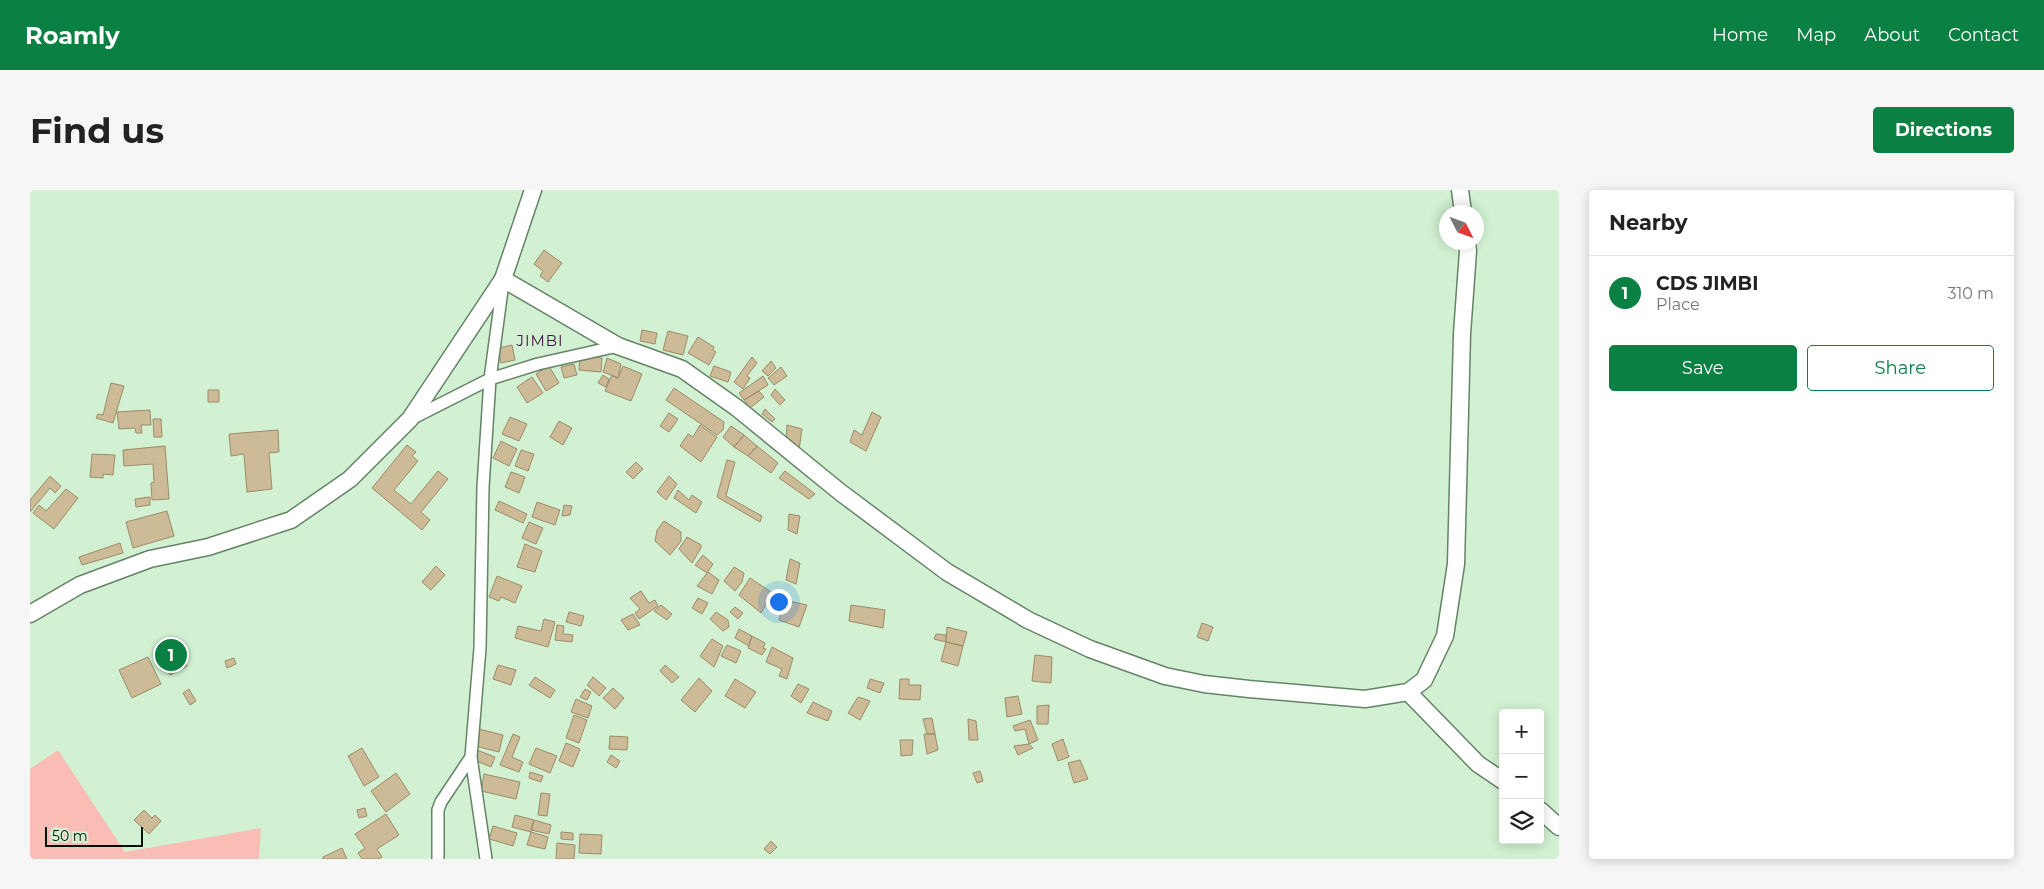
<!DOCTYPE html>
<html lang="en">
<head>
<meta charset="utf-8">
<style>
  body { margin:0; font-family:Montserrat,sans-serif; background:#f6f6f6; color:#222 }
  .controls { position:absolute; right:15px; bottom:15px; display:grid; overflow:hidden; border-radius:5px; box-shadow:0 2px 12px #0003 }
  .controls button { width:45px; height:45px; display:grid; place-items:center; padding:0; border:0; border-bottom:1px solid #e0e0e0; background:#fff; color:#222; font:25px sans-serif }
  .compass { position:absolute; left:1409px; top:15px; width:45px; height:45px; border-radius:50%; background:#fff; box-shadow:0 2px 12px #0003; rotate:132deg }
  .scale { position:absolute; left:15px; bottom:12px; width:98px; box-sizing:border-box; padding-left:5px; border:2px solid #061006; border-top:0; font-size:14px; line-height:18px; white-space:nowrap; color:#061006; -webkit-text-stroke:4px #d1f1d2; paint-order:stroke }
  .you { position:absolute; left:748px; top:411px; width:18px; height:18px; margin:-12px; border:4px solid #fff; border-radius:50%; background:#1a73e8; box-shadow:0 0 0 8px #1a73e833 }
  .badge { display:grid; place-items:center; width:32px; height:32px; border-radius:50%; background:#0b8043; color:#fff; font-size:16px; font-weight:700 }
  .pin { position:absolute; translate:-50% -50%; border:2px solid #fff; box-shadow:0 1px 5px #0006 }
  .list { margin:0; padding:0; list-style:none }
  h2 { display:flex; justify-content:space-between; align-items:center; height:65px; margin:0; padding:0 20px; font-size:21px }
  h2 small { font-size:16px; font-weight:400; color:#767676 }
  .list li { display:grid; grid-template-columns:32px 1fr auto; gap:15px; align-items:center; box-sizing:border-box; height:75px; padding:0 20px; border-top:1px solid #e0e0e0 }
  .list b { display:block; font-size:19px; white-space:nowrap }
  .list p { margin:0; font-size:16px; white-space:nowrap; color:#767676 }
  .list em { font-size:16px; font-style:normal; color:#767676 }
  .actions { display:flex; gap:10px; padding:15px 20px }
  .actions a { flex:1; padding:11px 0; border:1px solid #0b8043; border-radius:5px; text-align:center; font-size:18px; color:#0b8043 }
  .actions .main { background:#0b8043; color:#fff }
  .icon { flex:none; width:28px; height:28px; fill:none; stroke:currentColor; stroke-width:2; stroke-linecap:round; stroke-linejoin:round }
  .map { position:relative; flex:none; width:1529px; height:669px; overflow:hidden; border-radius:5px }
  header { display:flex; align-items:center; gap:30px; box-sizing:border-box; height:70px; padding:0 25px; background:#0b8043; color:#fff }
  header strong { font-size:24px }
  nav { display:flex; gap:28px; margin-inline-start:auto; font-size:18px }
  .intro { display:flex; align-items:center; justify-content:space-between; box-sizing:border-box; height:120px; padding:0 30px }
  h1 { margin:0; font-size:35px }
  .button { padding:12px 22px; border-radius:5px; background:#0b8043; color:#fff; font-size:18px; font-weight:700 }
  main { display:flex; gap:30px; padding:0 30px }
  aside { flex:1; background:#fff; border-radius:5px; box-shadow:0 2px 12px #0003 }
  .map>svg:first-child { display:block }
  .green { fill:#f9bdb6 }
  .building { fill:#ccbb96; stroke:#9c8b68 }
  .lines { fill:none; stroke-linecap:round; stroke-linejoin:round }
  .street-casing { stroke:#658367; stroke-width:14 }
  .secondary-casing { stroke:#658367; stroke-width:19 }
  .street { stroke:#fff; stroke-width:11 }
  .secondary { stroke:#fff; stroke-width:16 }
  .labels { text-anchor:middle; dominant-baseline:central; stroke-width:5; stroke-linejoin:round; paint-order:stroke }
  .quarter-label { font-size:15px; letter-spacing:1px; fill:#411243; stroke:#d1f1d2 }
</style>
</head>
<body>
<header>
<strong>Roamly</strong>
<nav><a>Home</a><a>Map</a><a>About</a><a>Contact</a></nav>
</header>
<div class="intro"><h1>Find us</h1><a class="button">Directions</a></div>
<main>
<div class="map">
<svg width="1529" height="669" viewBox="0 0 1529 669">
  <rect width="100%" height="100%" fill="#d1f1d2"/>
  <path class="green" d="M28,560l67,102 136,-24 -2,31h-229v-90z"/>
  <path class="building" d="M514,60l18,13 -14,19 -8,-6 3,-5 -9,-7z
    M612,140l15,3 -2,11 -15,-3z
    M638,141l20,5 -5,19 -20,-5z
    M668,147l16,10 -1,3 3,2 -7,13 -21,-12z
    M482,155l3,15 -14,3 -3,-15z
    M550,166l22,2 -1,14 -22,-2z
    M722,167l5,6 -10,13 3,2 -7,11 -9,-7z
    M577,168l14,6 -3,14 -15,-6z
    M741,171l5,7 -8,8 -6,-5z
    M544,174l3,11 -13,3 -3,-11z
    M519,176l10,17 -13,8 -10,-17z
    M593,176l19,8 -11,27 -26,-10 7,-16 6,3z
    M684,176l17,6 -3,10 -18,-6z
    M751,177l6,9 -13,9 -6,-7z
    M573,185l6,4 -3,8 -8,-4z
    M733,186l5,9 -24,15 -5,-7z
    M502,187l11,16 -16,10 -10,-16z
    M81,193l13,3 -11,37 -17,-5 2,-4 5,1z
    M644,198l50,34 -1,8 -6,5 -51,-35z
    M745,199l10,11 -5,5 -9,-10z
    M178,200h11v12h-11z
    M729,201l5,6 -14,11 -6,-8z
    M735,219l10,10 -3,3 -10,-8z
    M120,220l1,15h-10l1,8h-6l-1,-5 -16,1 -2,-17z
    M842,222l9,5 -15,34 -16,-9 4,-12 8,5z
    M639,223l9,6 -9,13 -9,-6z
    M480,227l17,7 -8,17 -17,-7z
    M123,229h8l1,18h-8z
    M529,231l13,7 -9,17 -13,-8z
    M670,235l17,12 -16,25 -21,-16 8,-12 5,3z
    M757,235l15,4 -3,21 -13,-2z
    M701,236l13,9 -10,12 -11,-10z
    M248,240l1,22 -10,1 3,36 -25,3 -3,-38 -13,2 -2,-22z
    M714,245l13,11 -9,10 -14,-9z
    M471,251l16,8 -8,17 -16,-8z
    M377,255l9,7 -4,4 6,5 -24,29 17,14 27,-33 10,8 -27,33 9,8 -8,10 -50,-42z
    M135,256l4,53 -17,1 -1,-17 3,-1 -1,-18 -29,2 -1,-16z
    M727,256l21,17 -7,10 -23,-17z
    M491,260l13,4 -6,17 -13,-5z
    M62,264l23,1 -2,20 -10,-1v4l-13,-1z
    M697,270l8,2 -9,34 36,20 -2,6 -43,-25z
    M606,272l7,7 -10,10 -7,-7z
    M755,281l30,23 -6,5 -30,-21z
    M481,282l14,5 -6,16 -14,-6z
    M20,286l11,10 -6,7 -5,-5 -20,24v-12z
    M639,286l8,8 -11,16 -9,-8z
    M36,299l12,9 -24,31 -21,-16 6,-8 7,6z
    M648,300l11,10 3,-5 10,7 -6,11 -22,-15z
    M120,307v8l-14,2 -1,-8z
    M469,311l28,13 -4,9 -28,-13z
    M507,312l23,8 -5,15 -23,-8z
    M534,315l8,1 -2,9 -8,1z
    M137,321l7,25 -41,12 -7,-26z
    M759,324l11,2 -3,18 -9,-4z
    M634,331l17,11v9l-11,14 -15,-14 2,-11z
    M499,332l14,6 -7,16 -14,-6z
    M657,347l14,8v3l-9,15 -13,-14z
    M90,353l3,10 -41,12 -3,-8z
    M495,354l17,7 -7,21 -18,-5z
    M673,365l10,9 -6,9 -12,-8z
    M760,369l10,4 -4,21 -10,-4z
    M406,376l9,9 -14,15 -9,-8z
    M704,377l10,6 -2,9 -7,9 -11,-10z
    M678,382l11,8 -7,14 -15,-8z
    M467,386l25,10 -7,17 -14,-6 -2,4 -10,-4z
    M720,388l21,14 -1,5 -9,16 -22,-18z
    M611,401l8,12 6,-3 3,6 -19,13 -4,-6 5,-4 -10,-11z
    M668,408l10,5 -6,11 -10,-6z
    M754,410l23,5 -8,22 -20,-7z
    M631,415l11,9 -5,6 -13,-9z
    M821,415l34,5 -2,18 -34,-7z
    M705,417l8,6 -5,6 -8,-7z
    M539,422l15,4 -3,10 -15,-4z
    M686,422l12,8 1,7 -6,4 -13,-12z
    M603,424l7,11 -12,5 -7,-10z
    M514,429l11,3 -7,25 -33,-9 3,-12 23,5z
    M1172,433l11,4 -5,14 -11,-4z
    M527,435l7,1 -1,8 10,1 -1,7 -17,-2z
    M917,437l20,5 -4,14 -17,-4z
    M709,439l13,7 -3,10 -14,-8z
    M906,444l10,1v7l-12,-3z
    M722,446l13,7 -2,5 3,1 -4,6 -14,-7z
    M143,449l14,27 -17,9 -13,-27z
    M682,449l11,7 -9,21 -14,-11z
    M916,452l17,4 -5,20 -17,-5z
    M697,455l14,6 -5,12 -15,-7z
    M742,457l21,11 -6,21 -8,-3 3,-7 -16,-7z
    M1005,465l17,2 -1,26 -19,-2z
    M118,467l13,27 -29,14 -13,-28z
    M204,468l2,6 -9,4 -2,-7z
    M468,475l18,5 -5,15 -18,-6z
    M635,475l14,12 -7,6 -12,-12z
    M505,487l20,13 -5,8 -21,-13z
    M563,487l13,11 -7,8 -12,-11z
    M669,488l13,13 -17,21 -14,-12z
    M705,489l21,13 -11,16 -20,-12z
    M840,489l14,4 -4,10 -13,-5z
    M870,489h9v6h12l-1,15 -21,-1z
    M768,494l11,5 -8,14 -10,-7z
    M583,498l11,10 -9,11 -12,-11z
    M159,499l7,12 -6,4 -7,-12z
    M555,499l6,3 -4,8 -7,-3z
    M988,506l4,18 -15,3 -2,-19z
    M828,507l12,4 -10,19 -12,-7z
    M546,509l16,7 -4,12 -17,-6z
    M783,512l19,9 -4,10 -21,-8z
    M1019,515l-1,19h-11v-18z
    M544,525l13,5 -8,23 -13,-5z
    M902,528l3,16h-8l-4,-15z
    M938,529l8,2 2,19h-9z
    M1000,530l8,20 -9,4 -4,-15 -10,2 -2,-5z
    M449,539l24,6 -4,17 -24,-6z
    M483,544l7,3 -8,20 11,5 -4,10 -19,-7z
    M894,544h11l3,16 -11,4z
    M580,546l18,1 -1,13 -18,-1z
    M1033,549l6,18 -11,4 -6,-17z
    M870,550h13l-1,15 -11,1z
    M536,553l14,6 -7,18 -14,-6z
    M999,554l4,4 -15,7 -4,-9z
    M332,558l17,29 -15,9 -16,-30z
    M506,558l21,8 -7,17 -21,-9z
    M447,560l18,7 -4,10 -17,-7z
    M581,565l9,6 -4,7 -9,-6z
    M1050,570l8,19 -14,4 -6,-20z
    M950,581l3,10 -6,2 -4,-10z
    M500,582l13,4 -2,6 -12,-4z
    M366,583l14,21 -24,18 -15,-21z
    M454,584l36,8 -4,17 -35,-8z
    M511,603l9,1 -3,22 -9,-1z
    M335,618l2,8 -8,2 -2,-8z
    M114,620l8,8 3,-3 6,6 -12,13 -15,-14z
    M356,624l13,21 -22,14 5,8 -3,2h-17l-4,-6 7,-5 -10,-14z
    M485,625l19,5 -3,12 -19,-5z
    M504,630l17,5 -2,9 -18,-4z
    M463,636l24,7 -4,13 -24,-7z
    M501,642l17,5 -3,12 -18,-4z
    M531,642l12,1v7l-12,-1z
    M550,644l22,1 -1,19 -22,-1z
    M741,651l6,6 -7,7 -6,-5z
    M527,653l18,2 -1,14h-18z
    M312,658l5,11h-24v-2z"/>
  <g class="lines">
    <g class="street-casing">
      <path id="street" d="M381,229l79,-40 48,-15 80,-18
        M408,669v-49l3,-8 30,-45
        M456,669l-15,-102 9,-109 3,-161 7,-108 13,-96"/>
    </g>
    <g class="secondary-casing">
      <path id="secondary" d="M1430,0l3,22
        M473,89l30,-89
        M0,424l50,-29 70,-26 58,-12 83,-27 59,-41 60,-60 93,-140 115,67 64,23 55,39 103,84 107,80 81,48 62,29 75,27 39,8 45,5 116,10 43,-7 16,-12 21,-44 11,-72 6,-230 6,-83 -1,-9
        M1378,502l70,72 25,17
        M1510,620l19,17"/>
    </g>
    <use href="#street" class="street"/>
    <use href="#secondary" class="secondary"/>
  </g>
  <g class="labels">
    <g class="quarter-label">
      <text x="510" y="150">JIMBI</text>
    </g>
  </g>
</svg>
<div class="controls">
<button>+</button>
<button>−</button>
<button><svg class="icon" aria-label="layers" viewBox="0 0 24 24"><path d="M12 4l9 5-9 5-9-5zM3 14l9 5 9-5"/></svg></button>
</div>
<svg class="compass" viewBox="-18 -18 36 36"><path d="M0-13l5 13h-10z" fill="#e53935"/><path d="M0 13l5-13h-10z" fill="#767676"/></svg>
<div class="scale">50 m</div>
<div class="you"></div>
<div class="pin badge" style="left:141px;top:465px">1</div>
</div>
<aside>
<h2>Nearby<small></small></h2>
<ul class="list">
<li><span class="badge">1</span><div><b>CDS JIMBI</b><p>Place</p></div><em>310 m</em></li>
</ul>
<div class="actions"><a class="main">Save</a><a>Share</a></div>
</aside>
</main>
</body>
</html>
